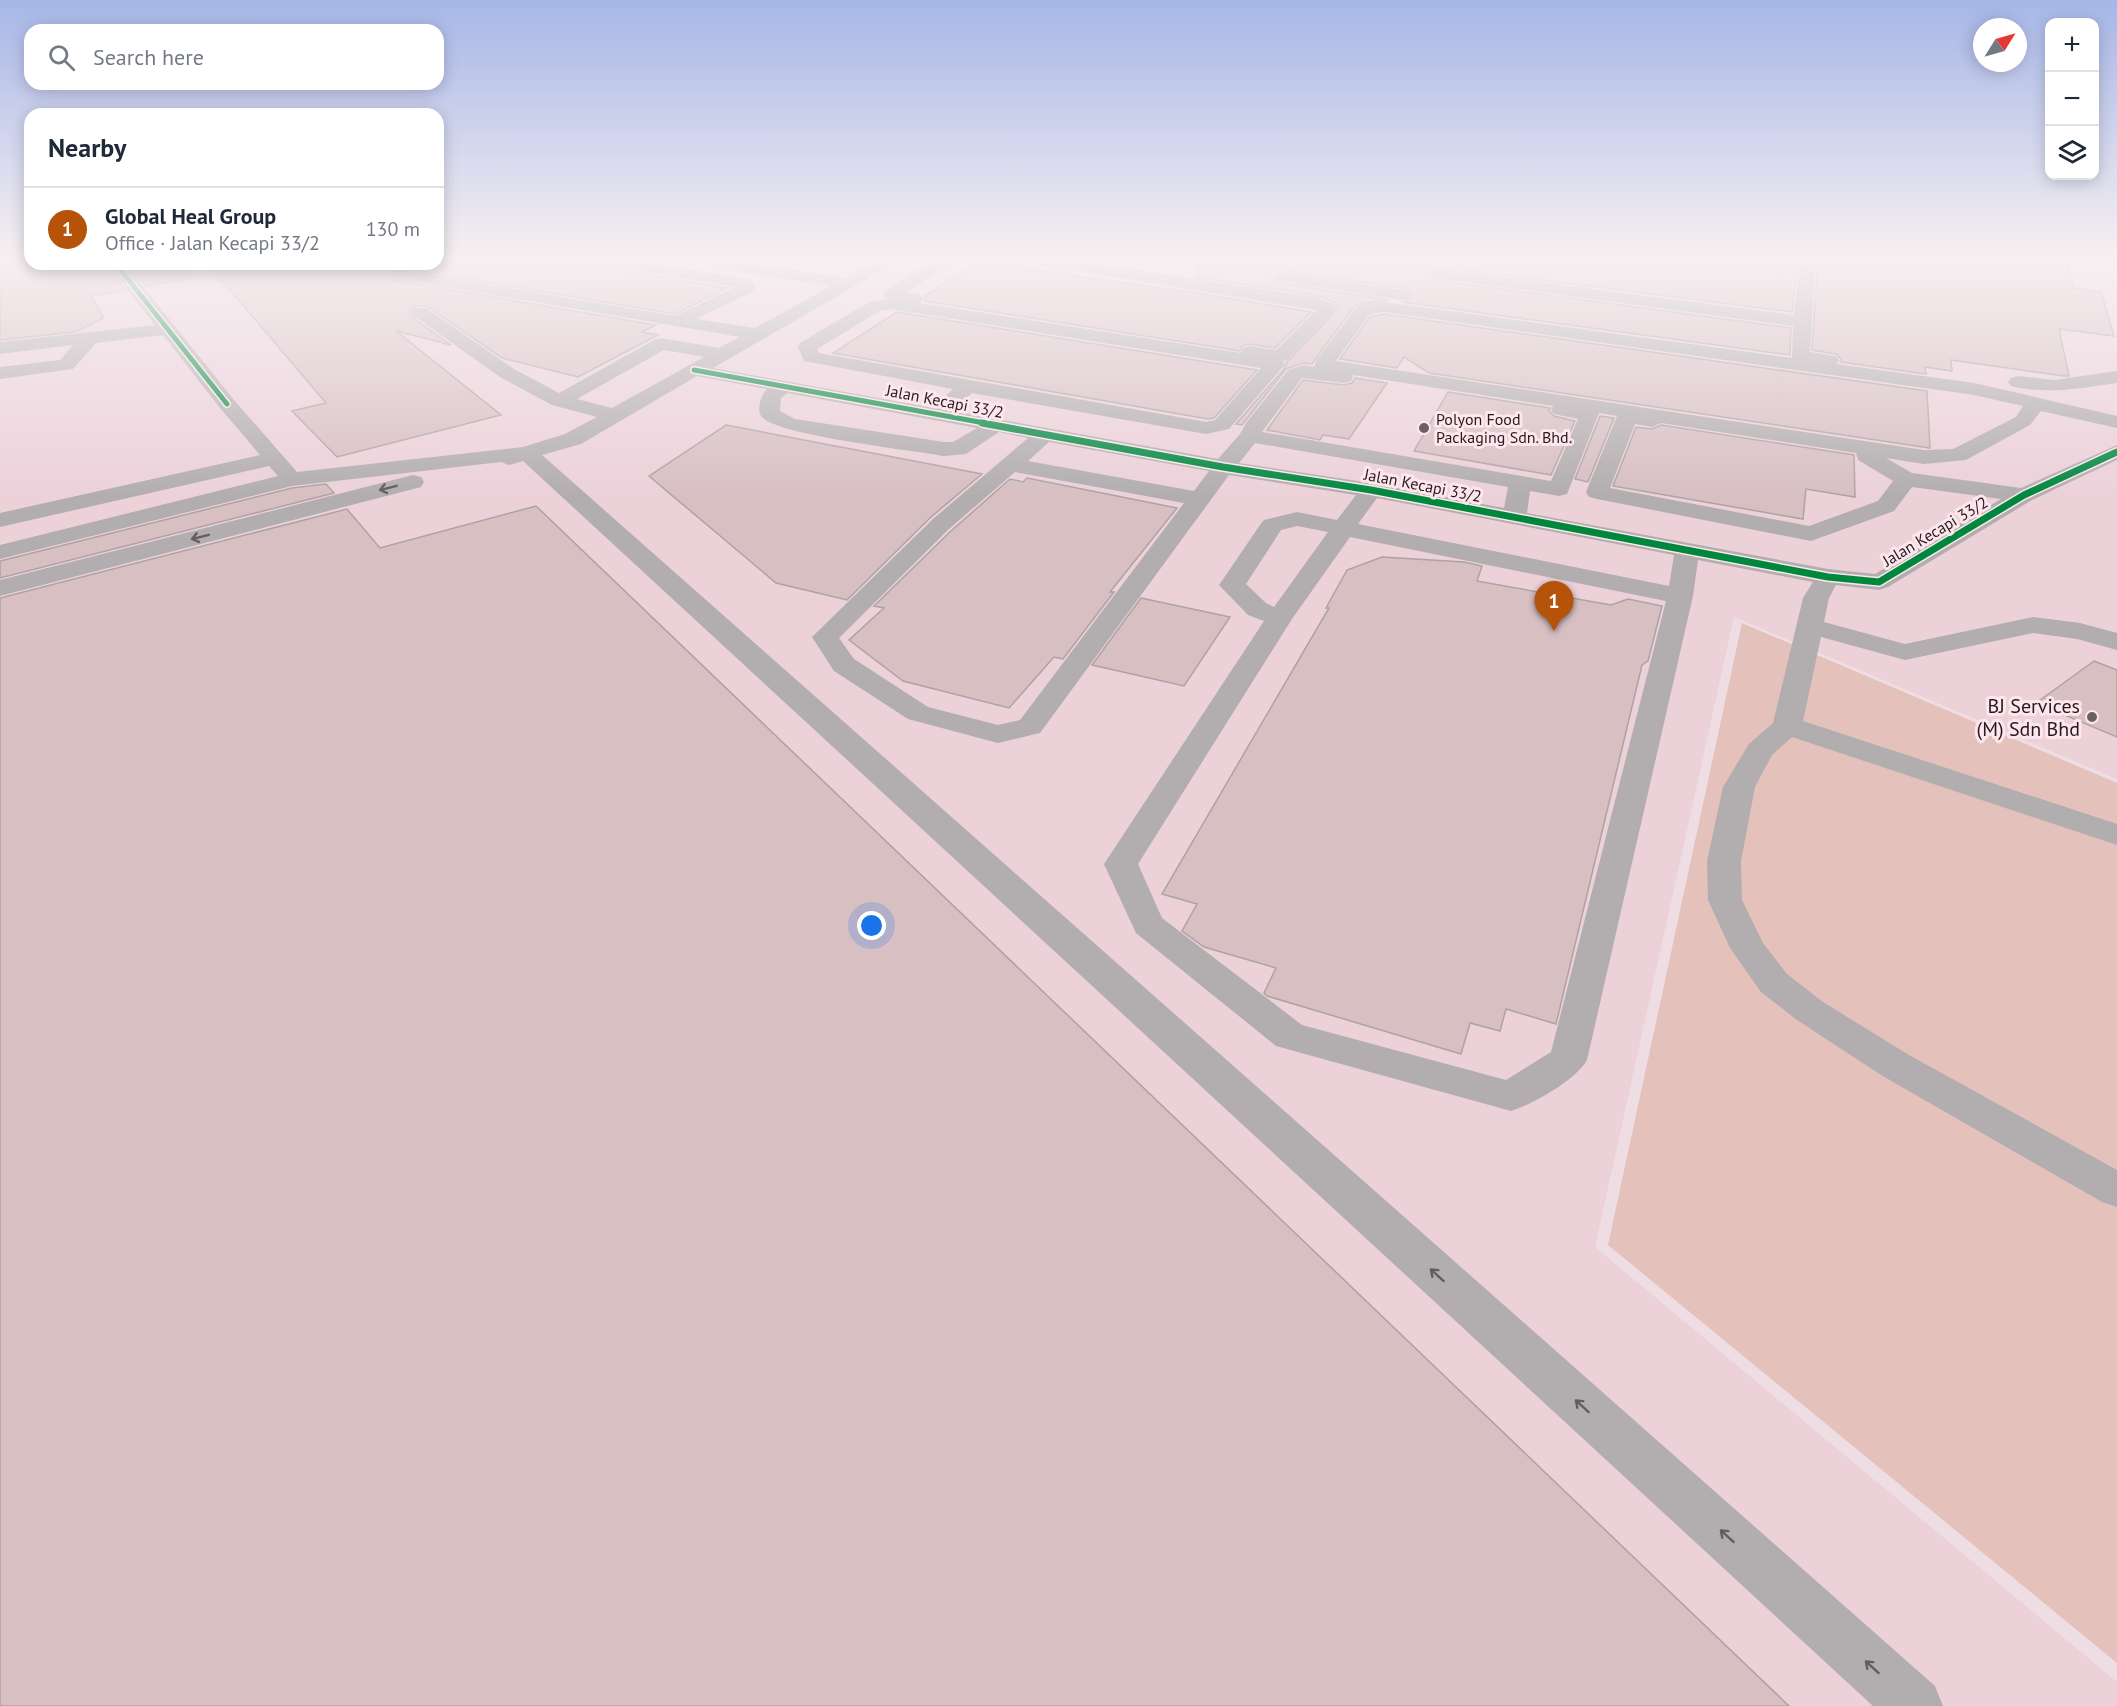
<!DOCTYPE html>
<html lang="en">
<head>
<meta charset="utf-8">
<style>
  body { margin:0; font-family:"PT Sans",sans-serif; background:#f2f2f3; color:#1f2937 }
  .controls { position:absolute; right:18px; top:18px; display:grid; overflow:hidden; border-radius:12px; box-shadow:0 3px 15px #0003 }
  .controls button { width:54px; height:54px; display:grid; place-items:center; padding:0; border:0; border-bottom:2px solid #e0e1e3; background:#fff; color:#1f2937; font:30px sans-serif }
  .compass { position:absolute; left:1973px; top:18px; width:54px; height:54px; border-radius:50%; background:#fff; box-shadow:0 3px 15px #0003; rotate:53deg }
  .you { position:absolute; left:872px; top:926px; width:21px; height:21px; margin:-15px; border:4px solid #fff; border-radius:50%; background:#1a73e8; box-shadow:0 0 0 9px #1a73e833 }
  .badge { display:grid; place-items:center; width:39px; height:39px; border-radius:50%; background:#b45309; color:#fff; font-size:20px; font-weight:700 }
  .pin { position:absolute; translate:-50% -50px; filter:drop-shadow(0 2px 3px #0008) }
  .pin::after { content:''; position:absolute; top:32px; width:21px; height:18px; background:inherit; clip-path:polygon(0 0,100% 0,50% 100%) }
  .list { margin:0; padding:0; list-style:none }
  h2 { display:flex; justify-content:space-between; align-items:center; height:78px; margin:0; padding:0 24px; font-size:26px }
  h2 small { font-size:20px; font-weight:400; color:#747a83 }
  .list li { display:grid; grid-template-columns:39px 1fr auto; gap:18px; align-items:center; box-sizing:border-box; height:84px; padding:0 24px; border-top:2px solid #e0e1e3 }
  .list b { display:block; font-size:22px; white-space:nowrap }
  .list p { margin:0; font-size:20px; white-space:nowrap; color:#747a83 }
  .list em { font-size:20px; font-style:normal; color:#747a83 }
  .icon { flex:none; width:33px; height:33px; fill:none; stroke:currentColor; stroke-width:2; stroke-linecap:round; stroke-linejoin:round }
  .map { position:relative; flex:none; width:2117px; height:1706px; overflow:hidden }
  .search { position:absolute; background:#fff; box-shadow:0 3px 15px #0003; left:24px; top:24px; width:420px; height:66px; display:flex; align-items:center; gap:15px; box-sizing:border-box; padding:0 21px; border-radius:18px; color:#747a83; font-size:22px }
  .panel { position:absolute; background:#fff; box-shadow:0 3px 15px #0003; left:24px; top:108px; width:420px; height:162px; border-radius:18px }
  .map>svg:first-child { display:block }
  .built { fill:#ecd1d9 }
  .green { fill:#e5c1bc }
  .building { fill:#d7bfc2; stroke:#aea2a4; stroke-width:1.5 }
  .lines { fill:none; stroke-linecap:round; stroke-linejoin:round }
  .minor { fill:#b2adaf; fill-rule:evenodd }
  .cycleway-far1-casing { stroke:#fee6ed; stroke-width:8 }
  .cycleway-casing { stroke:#fee6ed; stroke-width:10 }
  .cycleway-far1 { stroke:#00873e; stroke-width:5 }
  .cycleway { stroke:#00873e; stroke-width:7 }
  .oneway { stroke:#645d5f }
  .poi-dot { fill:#6b5f63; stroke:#fee6ed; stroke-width:2 }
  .labels { text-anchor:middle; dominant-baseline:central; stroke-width:6; stroke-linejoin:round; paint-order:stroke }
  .far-street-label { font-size:16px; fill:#251b1e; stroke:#fee6ed }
  .far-poi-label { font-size:16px; fill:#251b1e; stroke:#fee6ed; text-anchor:start }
  .poi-label { font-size:20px; fill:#251b1e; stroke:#fee6ed; text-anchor:end }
</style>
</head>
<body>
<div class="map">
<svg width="2117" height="1706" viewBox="0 0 2117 1706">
  <rect width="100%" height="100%" fill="#eedee3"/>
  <path class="built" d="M0,258h30v6h408v-6h1679v521l-383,-162 -139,630 522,435v24h-2117z"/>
  <path class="green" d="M1742,623l375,160v880l-509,-418z"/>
  <path class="building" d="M0,258h30v6h76l19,26 -34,6 13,22 -29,14 -75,8z
    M439,258h133l8,1 10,6 136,23 -51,26 -260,-44 7,-6h16z
    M1199,258h599l-6,54 -352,-45 -6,1 -4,5 4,7 357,48 -1,27 -388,-53 5,-1 5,-5 -5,-7 -122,-19 -6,1 -4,5 4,7 110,17 -34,5 -43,59 -9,-1 -17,6 -44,56 -6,-1 48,-55 3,-7 52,-54 -4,-6 -22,-7 -116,-18z
    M1818,258h248l7,30 28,4 13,44 -55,-7 10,47h-5l-113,-16 1,11 -27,-4 1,7 -86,-12 1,-3 -5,-5 -24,-4z
    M978,262l218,31 115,19 -36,36 -26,-4 -7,2 -2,5 -315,-50v-5z
    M128,264h62l1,14 -45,8z
    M208,264h185l-7,6 7,10 263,45 -14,7 16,3 -80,42 -76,-19 -75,-52h-13l-5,6 3,5 39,28 -55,-14 105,84 -164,42 -45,-46 34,-8z
    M897,312l360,58 -43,48 -6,1 -375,-66z
    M1384,314l543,77 3,57 -501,-75 -25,-16 -7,11 -57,-9 30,-42z
    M1355,378l32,5 -38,56 -26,-4 -3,5 -53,-10 36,-50 41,5 8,-2z
    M1448,392l102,16 -1,3 5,5 21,5 -24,54 -137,-24z
    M1600,416l14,2 -26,64 -13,-3z
    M726,425l256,49 -51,43 -84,83 -71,-17 -127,-107z
    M1661,425l193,30 1,42 -49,-8 -3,30 -190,-33 23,-59 16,2z
    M1027,478l150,30 -67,84h4l-51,67 -9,-2 -45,51 -106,-27 -54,-41 35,-32 -10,-2 77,-75 59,-52 13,3z
    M326,484l8,9 -334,85v-17l292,-73z
    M536,506l1253,1200h-1789v-1108l347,-89 33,39z
    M1382,557l82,5 18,4 -5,15 134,24 17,-6 34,7 -14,55 -6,4 -86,359 -50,-15 -6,22 -30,-8 -9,31 -194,-58 -3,-3 12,-25 -72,-21 -22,-16 15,-27 -35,-10 167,-286h-3l21,-38z
    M1141,598l89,19 -46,69 -92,-21z
    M2094,661l23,9v67l-81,-34z"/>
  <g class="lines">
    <path class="minor" d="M582,258h36l132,21 5,9 -3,4 -56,27 59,9 76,-42 -110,-17 -6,-1 -2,-4 2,-4 6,-1 124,19 36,-20h19l-2,3 -185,107 220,40 20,-19 -149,-28 -6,-14 2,-4 69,-41 19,-3 -5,-4c8,-11 48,-35 61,-37 6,-1 14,0 19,0l-57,34 15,3 3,4 -4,4 321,50 2,-5 7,-2 26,4 40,-40 -286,-47 -8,-5h37l254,39 21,7 3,4 -3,4 -47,48 -4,1 2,3 -3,4 -53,61 -23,5 -234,-41 -19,18 265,48 22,-25 6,-11 42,-53 16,-5 10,2 2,-6 41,-55 27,-4 408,56 1,-32 -359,-48 -2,-4 2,-4 6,-1 354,46 6,-57h16l-6,94 26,4 3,4 -3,4 138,19 143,33v12l-76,-17 -11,14 -64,35 -42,4 -38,-6 26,15 109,15 96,-43v15l-85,40 -144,87 -9,3 -43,-5 -7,13 -5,24 81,22 128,-27 47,6 37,10v17l-40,-11 -44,-6 -128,27 -84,-23 -18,84 314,103v21l-325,-108 -20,18 -17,32 -14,74 1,39 21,43 24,31 36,28 86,53 208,115v37l-15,-5 -221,-127 -84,-55 -36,-28 -31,-44 -22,-48 -1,-39 16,-74 26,-43 24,-21 30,-125 10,-16 -115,-22 -5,36 -106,464c-11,20 -54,44 -76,51l-235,-65 -140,-113 -32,-69 160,-243 -16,-6 -29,-30 41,-60 4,-5 33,-8 40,8 19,-25 -127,-20 -189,258 -42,10 -90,-24 -74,-48 -22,-34 121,-118 95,-81 -29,-6 -33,22 -22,2c-33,-6 -161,-20 -181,-38 -8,-6 -2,-23 4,-29l-70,-13 -116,68 -39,11 1393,1231 8,20h-70l-1350,-1245 -14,4 -8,-3 -209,24 -292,73v-14l278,-69 -9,-10 -269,61v-14l260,-58 -40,-47 -57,-73 -67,8 -23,26 -73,10v-12l60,-7 13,-15 -73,9v-12l155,-17 -47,-61h17l109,136 63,72 226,-25 42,-13 32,-17 -45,-12 -52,-28 -86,-61 -3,-4 3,-4h12l88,61 45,24 95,-53 7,-2 58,10 21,-11 -341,-58 -6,-1 -5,-8 9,-6h23l-11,7 266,45 60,-29 -145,-24zM891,309l370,59 -46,52 -9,2 -387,-69 -2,-4 63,-38zM1384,312l590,83 49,11 -7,11 -63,32 -29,1 -588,-89 33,-46zM664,350l40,7 -92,51 -35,-9zM1353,375l200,31 -2,4 3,4 24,5 -27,62 -289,-49 40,-54 42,5 7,-2zM787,393l190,35 -24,14h-9l-149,-23 -15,-8 1,-13zM1599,413l18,3 -31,76 3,5 8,2 214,42 83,-30 18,-24 89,12 -126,75 -47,-5 -301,-56 3,-22 29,5 8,-2zM1661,423l195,30 2,7 35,21 -15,20 -69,25 -199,-38 25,-64 17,3zM1049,442l160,29 -15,20 -166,-30zM1255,443l253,44 -4,21 -133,-25 -132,-20zM1015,472l169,31 -164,217 -22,5 -70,-18 -74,-48 -15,-21 110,-109zM1377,498l297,57 -5,31 -311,-62zM1297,526l31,6 -54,75 -8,-4 -20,-19 35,-54zM1350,537l316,64 -115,451 -45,28 -204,-55 -140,-107 -24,-54 154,-245z
      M1285,272l116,18 6,1 3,4 -3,4 -6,1 -122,-19 -2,-4 2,-4z
      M2117,371v12c-36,5 -70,12 -106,3l-3,-4 3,-4 7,-2 36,4z
      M413,475l8,2 3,5 -3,5 -421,109v-16z"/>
    <g class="cycleway-far1-casing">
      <path id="cycleway-far1" d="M116,264l111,140
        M694,370l296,54"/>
    </g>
    <g class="cycleway-casing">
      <path id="cycleway" d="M982,423l241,44 148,23 457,87 51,5 145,-87 93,-43"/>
    </g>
    <use href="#cycleway-far1" class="cycleway-far1"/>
    <use href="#cycleway" class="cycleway"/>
  </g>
  <defs><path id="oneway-shaft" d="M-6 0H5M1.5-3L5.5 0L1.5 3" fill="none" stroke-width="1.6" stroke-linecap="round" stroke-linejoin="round" transform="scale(1.5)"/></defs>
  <g class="oneway">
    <use href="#oneway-shaft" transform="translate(388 488) rotate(166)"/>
    <use href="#oneway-shaft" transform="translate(200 537) rotate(166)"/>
    <use href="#oneway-shaft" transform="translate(1437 1275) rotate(-138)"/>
    <use href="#oneway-shaft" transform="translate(1582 1406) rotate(-138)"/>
    <use href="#oneway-shaft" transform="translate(1727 1536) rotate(-138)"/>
    <use href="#oneway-shaft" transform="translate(1872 1667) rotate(-138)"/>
  </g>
  <linearGradient id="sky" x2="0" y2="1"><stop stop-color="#a6b6e8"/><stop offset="0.52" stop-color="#f7f0f2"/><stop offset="1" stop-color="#f7f0f2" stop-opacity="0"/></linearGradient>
  <rect width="2117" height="496" fill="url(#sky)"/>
  <g class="poi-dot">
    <circle cx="1424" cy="428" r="6"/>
    <circle cx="2092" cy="717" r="6"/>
  </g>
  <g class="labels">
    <g class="far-street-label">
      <text transform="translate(945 401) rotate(11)">Jalan Kecapi 33/2</text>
      <text transform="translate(1423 485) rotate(11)">Jalan Kecapi 33/2</text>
      <text transform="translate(1935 531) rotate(-31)">Jalan Kecapi 33/2</text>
    </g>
    <g class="far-poi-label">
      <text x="1436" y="419">Polyon Food<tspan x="1436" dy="18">Packaging Sdn. Bhd.</tspan></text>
    </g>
    <g class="poi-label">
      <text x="2080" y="706">BJ Services<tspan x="2080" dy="23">(M) Sdn Bhd</tspan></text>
    </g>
  </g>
</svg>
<div class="controls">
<button>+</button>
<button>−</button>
<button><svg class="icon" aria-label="layers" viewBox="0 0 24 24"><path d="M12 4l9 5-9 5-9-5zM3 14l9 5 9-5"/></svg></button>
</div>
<svg class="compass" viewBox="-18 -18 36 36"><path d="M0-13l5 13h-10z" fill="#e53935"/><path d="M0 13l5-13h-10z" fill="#747a83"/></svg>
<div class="you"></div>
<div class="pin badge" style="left:1554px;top:631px">1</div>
<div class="search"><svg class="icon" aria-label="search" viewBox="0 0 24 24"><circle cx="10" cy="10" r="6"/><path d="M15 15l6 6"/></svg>Search here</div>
<section class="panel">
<h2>Nearby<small></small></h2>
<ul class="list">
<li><span class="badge">1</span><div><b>Global Heal Group</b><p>Office · Jalan Kecapi 33/2</p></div><em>130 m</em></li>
</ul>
</section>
</div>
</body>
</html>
